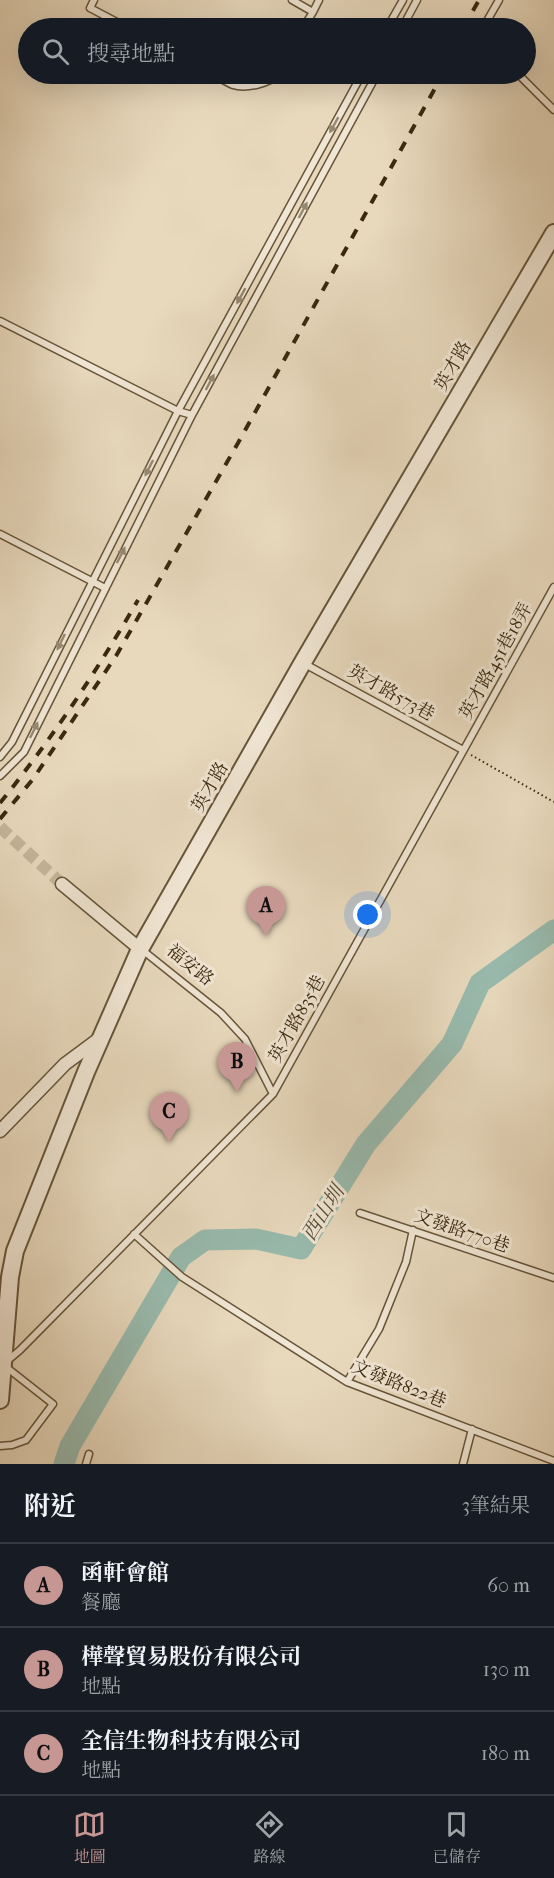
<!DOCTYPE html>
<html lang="zh-TW">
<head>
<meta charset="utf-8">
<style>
  body { margin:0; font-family:"IM FELL French Canon","Noto Serif TC",serif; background:#20242c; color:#f1f3f6 }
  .you { position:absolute; left:368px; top:915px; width:21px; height:21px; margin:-15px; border:4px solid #fff; border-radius:50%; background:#1a73e8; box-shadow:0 0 0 9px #1a73e833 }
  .badge { display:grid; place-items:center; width:39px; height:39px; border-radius:50%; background:#c59692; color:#111; font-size:20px; font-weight:700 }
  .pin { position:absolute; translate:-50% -50px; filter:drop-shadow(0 2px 3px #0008) }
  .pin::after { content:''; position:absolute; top:32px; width:21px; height:18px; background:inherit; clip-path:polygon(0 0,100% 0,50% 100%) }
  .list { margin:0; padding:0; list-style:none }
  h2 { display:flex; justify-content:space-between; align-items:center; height:78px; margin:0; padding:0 24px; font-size:26px }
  h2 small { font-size:20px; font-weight:400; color:#9ea1a6 }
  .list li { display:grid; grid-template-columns:39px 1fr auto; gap:18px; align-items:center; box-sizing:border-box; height:84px; padding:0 24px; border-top:2px solid #363941 }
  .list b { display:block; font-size:22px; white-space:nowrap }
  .list p { margin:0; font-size:20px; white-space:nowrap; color:#9ea1a6 }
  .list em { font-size:20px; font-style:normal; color:#9ea1a6 }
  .icon { flex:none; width:33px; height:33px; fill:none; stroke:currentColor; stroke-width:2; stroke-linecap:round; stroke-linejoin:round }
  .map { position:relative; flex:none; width:554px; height:1464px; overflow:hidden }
  .search { position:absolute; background:#171b24; box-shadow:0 6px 24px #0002; left:18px; right:18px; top:18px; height:66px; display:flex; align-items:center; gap:15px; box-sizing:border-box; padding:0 21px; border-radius:33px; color:#9ea1a6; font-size:22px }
  .sheet { height:330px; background:#171b24 }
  nav { display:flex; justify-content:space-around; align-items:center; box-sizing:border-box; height:84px; border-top:2px solid #363941; background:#171b24; font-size:16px; color:#9ea1a6 }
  nav a { display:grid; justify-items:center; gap:3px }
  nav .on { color:#c59692 }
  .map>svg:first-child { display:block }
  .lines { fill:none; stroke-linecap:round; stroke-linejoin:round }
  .river { stroke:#98baad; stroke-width:21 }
  .minor-tunnel { stroke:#c5b69a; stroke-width:12; stroke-dasharray:12 6; stroke-linecap:butt }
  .service-casing { stroke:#66553a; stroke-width:9 }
  .minor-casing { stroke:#66553a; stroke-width:15 }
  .tertiary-casing { stroke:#66553a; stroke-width:20 }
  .path { stroke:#3b290e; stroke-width:2; stroke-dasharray:1.5 3; stroke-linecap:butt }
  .service { stroke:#f0e6d4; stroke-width:6 }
  .minor { stroke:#f0e6d4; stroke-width:12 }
  .tertiary { stroke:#f0e6d4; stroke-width:16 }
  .rail { stroke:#3b290e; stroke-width:4; stroke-dasharray:10 10; stroke-linecap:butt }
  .oneway { fill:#968871 }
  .labels { text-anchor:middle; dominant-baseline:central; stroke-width:6; stroke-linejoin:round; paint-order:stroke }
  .street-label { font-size:18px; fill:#3b290e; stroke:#f0e6d4 }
  .water-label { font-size:20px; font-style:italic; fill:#524d36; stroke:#f0e6d4 }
</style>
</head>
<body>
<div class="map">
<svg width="554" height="1464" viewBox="0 0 554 1464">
  <rect width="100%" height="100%" fill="#e8d9bd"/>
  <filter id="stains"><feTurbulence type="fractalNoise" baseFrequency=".00333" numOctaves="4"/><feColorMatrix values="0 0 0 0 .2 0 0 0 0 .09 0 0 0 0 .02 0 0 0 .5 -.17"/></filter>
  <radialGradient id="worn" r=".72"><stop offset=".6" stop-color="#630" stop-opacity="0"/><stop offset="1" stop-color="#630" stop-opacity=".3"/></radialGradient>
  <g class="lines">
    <path class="river" d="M64,1464l6,-18 111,-189 24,-17 51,-1 45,10 65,-105 86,-100 28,-61 74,-53"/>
    <path class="minor-tunnel" d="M0,827l62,57"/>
    <g class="service-casing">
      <path id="service" d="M94,0l-4,8 38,20
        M292,0l21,12 6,-12
        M303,28l10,-16
        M387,28l16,-28
        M402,28l15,-28
        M483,28l16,-28
        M212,74c7,3 14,8 21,11 12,4 37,-1 45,-11
        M518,74l36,36
        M0,321l178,90 14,4
        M0,534l105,54
        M303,663l160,87
        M0,757l12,-15 166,-331 184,-337
        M0,776l24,-24 168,-337 185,-341
        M141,949l80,64 24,26 28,55
        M360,1213l194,65
        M134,1234l48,43 165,105 207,79
        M7,1361l13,-11 253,-256 281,-507
        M347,1382l32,-53 27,-67 7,-32
        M0,1446l12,-1 14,-5 27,-36 -47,-37
        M86,1464l3,-10
        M463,1464l9,-35"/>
    </g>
    <g class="minor-casing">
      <path id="minor" d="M62,884l78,65
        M0,1131l65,-67 35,-26"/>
    </g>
    <g class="tertiary-casing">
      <path id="tertiary" d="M0,1400l10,-123 5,-26 71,-179 54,-123 163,-287 251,-429"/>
    </g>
    <path class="path" d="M471,755l83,47"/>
    <use href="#service" class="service"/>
    <use href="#minor" class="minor"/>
    <use href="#tertiary" class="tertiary"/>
    <path class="rail" d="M463,28l16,-28
      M0,803c51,-63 97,-132 138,-203
      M0,819l33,-40 83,-123 122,-213 205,-369"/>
  </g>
  <defs><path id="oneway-solid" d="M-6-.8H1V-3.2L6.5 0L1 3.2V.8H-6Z" transform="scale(1.5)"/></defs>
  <g class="oneway">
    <use href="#oneway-solid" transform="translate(334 125) rotate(119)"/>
    <use href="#oneway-solid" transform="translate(303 210) rotate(-62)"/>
    <use href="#oneway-solid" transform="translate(241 296) rotate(119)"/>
    <use href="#oneway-solid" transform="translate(210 382) rotate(-62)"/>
    <use href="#oneway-solid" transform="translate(149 468) rotate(117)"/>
    <use href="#oneway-solid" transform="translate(121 555) rotate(-63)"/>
    <use href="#oneway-solid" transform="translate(61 642) rotate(116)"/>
    <use href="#oneway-solid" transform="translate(34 730) rotate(-64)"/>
  </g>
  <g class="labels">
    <g class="street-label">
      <text transform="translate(453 366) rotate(-60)">英才路</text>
      <text transform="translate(496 661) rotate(-61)">英才路451巷18弄</text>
      <text transform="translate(391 693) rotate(29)">英才路573巷</text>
      <text transform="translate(210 787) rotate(-60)">英才路</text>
      <text transform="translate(190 965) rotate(39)">福安路</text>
      <text transform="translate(297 1019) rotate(-61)">英才路835巷</text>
      <text transform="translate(462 1231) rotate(19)">文發路770巷</text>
      <text transform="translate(399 1384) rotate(22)">文發路822巷</text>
    </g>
    <g class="water-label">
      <text transform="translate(323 1213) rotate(-58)">西山圳</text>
    </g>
  </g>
  <rect width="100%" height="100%" filter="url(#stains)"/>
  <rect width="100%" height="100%" fill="url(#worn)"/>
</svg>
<div class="you"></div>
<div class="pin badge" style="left:266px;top:936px">A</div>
<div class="pin badge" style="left:237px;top:1092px">B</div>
<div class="pin badge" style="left:169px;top:1142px">C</div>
<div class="search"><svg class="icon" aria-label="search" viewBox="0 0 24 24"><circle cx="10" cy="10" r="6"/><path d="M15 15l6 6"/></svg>搜尋地點</div>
</div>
<section class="sheet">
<h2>附近<small>3筆結果</small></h2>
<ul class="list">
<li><span class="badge">A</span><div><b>函軒會館</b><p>餐廳</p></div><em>60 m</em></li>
<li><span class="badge">B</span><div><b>樺聲貿易股份有限公司</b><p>地點</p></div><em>130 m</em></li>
<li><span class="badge">C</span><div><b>全信生物科技有限公司</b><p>地點</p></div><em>180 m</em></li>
</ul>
</section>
<nav>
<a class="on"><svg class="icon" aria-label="map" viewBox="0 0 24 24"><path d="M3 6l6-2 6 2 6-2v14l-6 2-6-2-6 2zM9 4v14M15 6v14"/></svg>地圖</a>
<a><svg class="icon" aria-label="directions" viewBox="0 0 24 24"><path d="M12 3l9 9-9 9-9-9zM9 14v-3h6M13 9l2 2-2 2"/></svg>路線</a>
<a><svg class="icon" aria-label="saved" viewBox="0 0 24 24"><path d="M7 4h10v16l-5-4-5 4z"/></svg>已儲存</a>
</nav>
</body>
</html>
